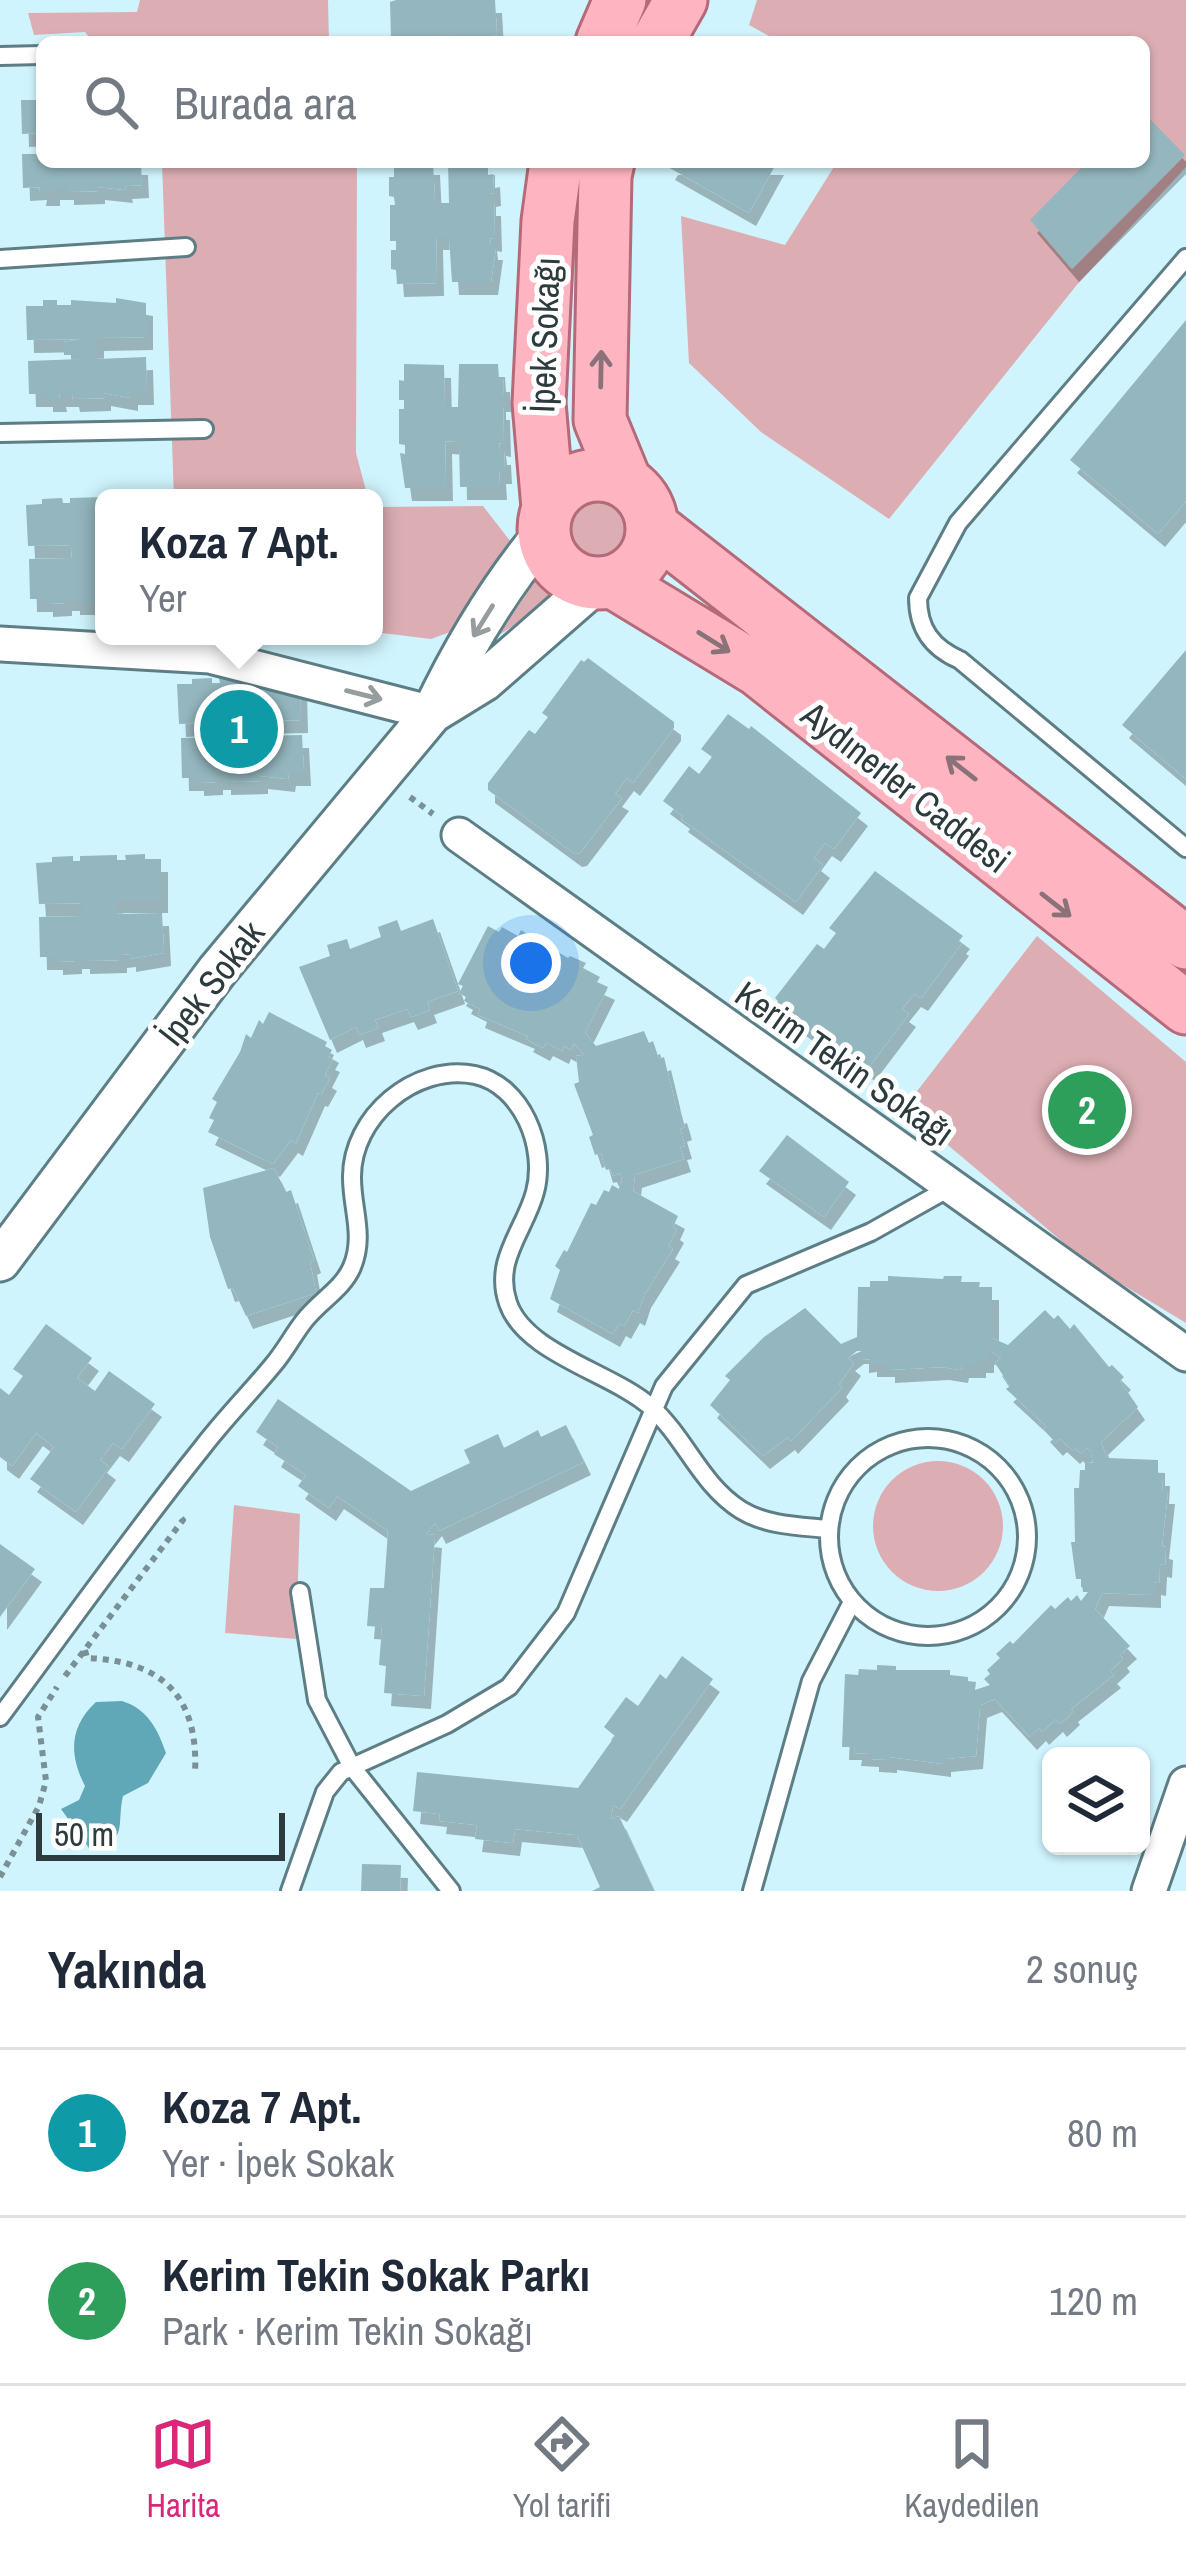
<!DOCTYPE html>
<html lang="tr">
<head>
<meta charset="utf-8">
<style>
  body { margin:0; font-family:"Archivo Narrow",sans-serif; background:#f6f6f7; color:#1f2937 }
  .controls { position:absolute; right:36px; bottom:36px; display:grid; overflow:hidden; border-radius:18px; box-shadow:0 3px 9px #0004 }
  .controls button { width:108px; height:108px; display:grid; place-items:center; padding:0; border:0; border-bottom:3px solid #e0e1e3; background:#fff; color:#1f2937; font:60px sans-serif }
  .scale { position:absolute; left:36px; bottom:30px; width:249px; box-sizing:border-box; padding-left:12px; border:6px solid #2d3b3e; border-top:0; font-size:33px; line-height:42px; white-space:nowrap; color:#2d3b3e; -webkit-text-stroke:9px #fff; paint-order:stroke }
  .you { position:absolute; left:531px; top:963px; width:42px; height:42px; margin:-30px; border:9px solid #fff; border-radius:50%; background:#1a73e8; box-shadow:0 0 0 18px #1a73e833 }
  .badge { display:grid; place-items:center; width:78px; height:78px; border-radius:50%; background:#db2777; color:#fff; font-size:39px; font-weight:700 }
  .pin { position:absolute; translate:-50% -50%; border:6px solid #fff; box-shadow:0 3px 12px #0006 }
  .popup { position:absolute; left:95px; top:489px; width:288px; height:156px; box-sizing:border-box; display:grid; place-content:center; border-radius:18px; background:#fff; filter:drop-shadow(0 3px 9px #0005); font-size:39px; white-space:nowrap; color:#747a83 }
  .popup b { font-size:45px; color:#1f2937 }
  .popup::after { content:''; position:absolute; left:50%; top:100%; margin-left:-24px; border:24px solid transparent; border-top-color:#fff }
  .list { margin:0; padding:0; list-style:none }
  h2 { display:flex; justify-content:space-between; align-items:center; height:156px; margin:0; padding:0 48px; font-size:51px }
  h2 small { font-size:39px; font-weight:400; color:#747a83 }
  .list li { display:grid; grid-template-columns:78px 1fr auto; gap:36px; align-items:center; box-sizing:border-box; height:168px; padding:0 48px; border-top:3px solid #e0e1e3 }
  .list b { display:block; font-size:45px; white-space:nowrap }
  .list p { margin:0; font-size:39px; white-space:nowrap; color:#747a83 }
  .list em { font-size:39px; font-style:normal; color:#747a83 }
  .icon { flex:none; width:66px; height:66px; fill:none; stroke:currentColor; stroke-width:2; stroke-linecap:round; stroke-linejoin:round }
  .map { position:relative; flex:none; width:1186px; height:1891px; overflow:hidden }
  .search { position:absolute; background:#fff; box-shadow:0 3px 9px #0004; left:36px; right:36px; top:36px; height:132px; display:flex; align-items:center; gap:30px; box-sizing:border-box; padding:0 42px; border-radius:18px; color:#747a83; font-size:45px }
  .sheet { height:492px; background:#fff }
  nav { display:flex; justify-content:space-around; align-items:center; box-sizing:border-box; height:168px; border-top:3px solid #e0e1e3; background:#fff; font-size:33px; color:#747a83 }
  nav a { display:grid; justify-items:center; gap:6px }
  nav .on { color:#db2777 }
  .map>svg:first-child { display:block }
  .green { fill:#dcaeb3 }
  .water { fill:#60a7b7 }
  .building { fill:#94b6be; filter:url(#shadow) }
  .lines { fill:none; stroke-linecap:round; stroke-linejoin:round }
  .service-casing { stroke:#5e7e86; stroke-width:22 }
  .minor-casing { stroke:#5e7e86; stroke-width:39 }
  .tertiary-casing { stroke:#5e7e86; stroke-width:45 }
  .primary-casing { stroke:#b46a78; stroke-width:57 }
  .path { stroke:#789096; stroke-width:6; stroke-dasharray:6 6; stroke-linecap:butt }
  .service { stroke:#fff; stroke-width:16 }
  .minor { stroke:#fff; stroke-width:33 }
  .tertiary { stroke:#fff; stroke-width:39 }
  .primary { stroke:#feb5c1; stroke-width:51 }
  .oneway { stroke:#8b7279 }
  .oneway2 { stroke:#969d9e }
  .labels { text-anchor:middle; dominant-baseline:central; stroke-width:10; stroke-linejoin:round; paint-order:stroke }
  .street-label { font-size:36px; fill:#2d3b3e; stroke:#fff }
</style>
</head>
<body>
<div class="map">
<svg width="1186" height="1891" viewBox="0 0 1186 1891">
  <defs>
    <filter id="shadow"><feDropShadow dx="7" dy="13" stdDeviation="0" flood-color="#0004"/></filter>
  </defs>
  <rect width="100%" height="100%" fill="#d0f4fd"/>
  <path class="green" d="M140,0h188l1,42h-236l-8,-10 -51,3 -6,-22 109,-1z
    M757,0h429v167l-110,119 -187,233 -128,-87 -72,-69 -8,-147 104,29 52,-83h307v-120h-364l-31,-17z
    M162,162h195l-1,291 12,45h-194z
    M570 529a30 30 0 1 1 60 0a30 30 0 1 1-60 0Z
    M483,506l28,36 -58,89 -22,8 -57,-7v-125z
    M538,576l20,21 -59,38z
    M1037,936l149,126v261l-96,-58 -186,-157z
    M873 1526a65 65 0 1 1 130 0a65 65 0 1 1-130 0Z
    M234,1505l66,9 -4,125 -71,-6z"/>
  <path class="water" d="M122,1701c26,8 36,29 44,52l-18,30 -25,13c-7,30 7,46 -34,52l-28,-39 18,-9 6,-14c-16,-31 -16,-59 11,-84z"/>
  <path class="building" d="M396,0h99l2,35 -5,1 1,6h-42l-1,-9h-12v9h-42l-5,-4 -1,-36z
    M37,94h5v39l-20,1 -1,-34h16z
    M1144,113l41,42 -113,114 -42,-49 57,-58h57z
    M22,154h20v8h99l1,23 -17,1 1,4 -28,-3v4l-31,1v-5h-14v6h-14l1,-6 -17,1z
    M394,162h39l2,41h14l-1,-41h40v13l5,-1 1,19 -5,1v9h5l1,36 -5,-1 1,9h5l-5,35h-39l-3,-45h-13l1,46 -40,1 -1,-14 -5,-1v-19h5v-9h-6v-36h5l-1,-8 -5,-1v-19h5z
    M671,162h106l-28,51 -81,-46z
    M116,298l30,5v34l-49,1v21l49,-2 1,35h-16v6l-27,-5v5l-31,1 -1,-5h-13l1,5h-14v-5h-17l-1,-33 53,-2v-4h-17v-13l17,-3 -54,1 -1,-34h17v-6h14v5h14v-5l45,3z
    M1186,320v181l-28,33 -88,-74z
    M404,364l40,1 1,42h13l1,-43h39l1,15h4l1,20h-5v8h4l1,37 -5,-1 1,9h4l1,19h-6l1,16h-40l-1,-45 -14,-1 1,47h-41l-5,-35 5,1v-9l-6,-1v-35h5v-9h-5v-20l5,1z
    M104,497v105h-31v-4h-8v5l-19,1v-5h-16l-1,-40 43,-1 -1,-13 -43,1 -2,-41 16,-1v-5l20,-1 1,5h7v-5z
    M1186,650v129l-64,-54z
    M588,658l86,64v6l-41,55 -6,-5 -12,16 7,4 -42,55 -5,1 -87,-64v-7l41,-53 6,4 13,-17 -6,-4 39,-53 3,2z
    M257,677l43,3 1,40 -45,1 1,15 45,-1 2,38h-15l-1,6 -27,-3v5l-37,1v-5h-8v5l-19,1v-5h-15l-1,-40 41,-1v-15l-43,2 -2,-40h15v-5l20,-1v5h8l-1,-5z
    M728,714l21,15 2,-3 110,87 -27,36 -9,-6 -11,15 9,7 -27,37 -115,-83 2,-3 -20,-15 26,-35 10,8 13,-17 -11,-8z
    M145,854v5h16v41h-45v14l46,-1 2,40 -35,6v-5l-9,1v5l-37,1v-5h-8v5l-19,1v-5h-16l-1,-40 43,-1v-13l-43,1 -3,-41 16,-1v-5l21,-1v5h7v-5l37,-1v5h9l-1,-5z
    M875,871l88,65 -4,5 3,2 -41,55 -7,-4 -12,15 7,5 -41,54 -3,-2 -3,4 -87,-65 3,-4 -3,-3 42,-54 7,5 12,-16 -7,-5z
    M433,919l25,72 -31,11 3,8 -19,7 -4,-8 -32,11 3,8 -19,7 -3,-8 -26,13 -31,-73 31,-11 -3,-11 20,-6 3,10 31,-12 -3,-10 19,-7 4,11z
    M488,926l11,6 3,-5 16,9 3,-6 47,28 2,-2 16,7 -3,5 17,9 -3,5 11,5 -23,46 11,13 48,-15 5,12 4,-2 6,18 5,-2 13,54 3,-1 5,17 -5,2 5,17 -5,1 4,12 -49,16 -2,16 45,25 -5,11 4,3 -9,16 5,3 -29,46 -6,18 -5,-3 -9,16 -5,-3 -6,11 -63,-35 10,-29 -5,-4 9,-16 3,2 24,-49 5,2 8,-15 5,2 3,-7 7,4 3,-10 -2,-6 -7,3 -3,-7 -4,1 -5,-17 -6,2 -6,-18 4,-2 -19,-51 5,-2 -3,-26 8,-1 -10,-12 -3,7 -7,-4 -2,5 -16,-8 -3,5 -17,-9 2,-3 -50,-21 2,-6 -16,-8 2,-4 -7,-4 4,-7 -5,-2z
    M269,1012l58,30 -2,4 7,4 -4,7 5,2 -8,16 5,3 -9,16 -3,-1 -22,50 -5,-3 -18,24 -65,-32 6,-12 -5,-2 8,-16 -5,-3 28,-47 6,-18 5,4 8,-18 4,4z
    M787,1135l62,47 -25,35 -65,-46z
    M274,1168l12,24 5,-2 17,52 6,18 -4,2 6,31 -70,23 -13,-28 -5,1 -18,-52 -7,-49z
    M888,1276l55,3 1,-3h18l-1,6h19l-1,5h13v51l16,7 37,-35 9,9 4,-4 12,14 4,-5 35,43 3,-2 12,12 -4,4 18,26 -37,35 6,16 51,2v13h5l-1,18h6l-6,55 4,1 -1,18 -5,-1 -1,19 -5,-1v13l-52,-2 -7,16 35,37 -10,9 3,4 -13,12 4,4 -43,34 2,3 -13,12 -4,-5 -14,13 -3,-4 -9,9 -35,-38 -15,6 -4,51 -32,3v5l-54,-7v3l-18,-1v-5l-18,-1 1,-6h-13l3,-73 13,1 1,-6 18,1v-5l19,1v4h54v5l18,2v4l8,1 -1,8 15,-5 -6,-6 6,-5 -3,-4 13,-12 -4,-4 14,-13 3,3 38,-39 4,4 13,-12 3,4 6,-6 4,6 7,-9v-5h-7v-8h-5l-5,-37h4l-1,-54h5l1,-18h5v-8l8,1 -2,-11 -4,-4 -6,6 -5,-6 -3,3 -13,-12 -4,4 -13,-14 3,-3 -40,-37 4,-3 -15,-23 6,-5 -9,-6h-5v8h-8v5h-17l-1,5 -19,-3 -54,3v-6h-18v-5l-8,1v-9h-5l-9,7 6,5 -15,21 3,4 -51,53 -3,-4 -25,19 -53,-51 20,-25 -5,-4 39,-39 41,-29 36,36 16,-7 1,-50h12v-6h18z
    M46,1324l46,34 -15,20 18,13 14,-20 46,33 -33,45 -9,-6 -13,17 9,7 -33,45 -46,-33 24,-32 -18,-14 -24,33 -12,-9v-69l9,7 14,-19 -10,-7z
    M278,1399l133,92 59,-28 -6,-13 34,-16 6,14 34,-18 3,7 25,-12 18,37 -145,69 -4,-8 -9,11 9,1 -11,161 -40,-3 2,-27 -7,-1 3,-38 -15,-1 3,-38h14l4,-57 -51,-35 -8,12 -31,-22 8,-11 -32,-21 4,-7 -22,-15z
    M0,1544l35,25 -35,48z
    M682,1656l31,23 -93,130 -7,-4 -2,14 8,-3 35,75h-62l8,-4 -23,-52 -62,-6 -2,14 -38,-4 2,-14 -38,-4 1,-7 -27,-3 4,-39 161,16 37,-52 -11,-9 22,-30 12,9 22,-32 6,5z
    M362,1864l39,1 -1,26h-39z"/>
  <g class="lines">
    <g class="service-casing">
      <path id="service" d="M0,56l42,-1
        M1186,258l-228,265 -40,75c0,31 14,50 42,62l226,188
        M0,259l186,-12
        M0,433l204,-4
        M829 1537a99 99 0 1 1 198 0a99 99 0 1 1-198 0Z
        M300,1592l17,108 35,67 99,124
        M0,1717c67,-90 132,-182 202,-269 22,-29 48,-55 71,-83 12,-14 20,-30 31,-44 15,-20 38,-31 48,-54 13,-31 0,-58 0,-89 -1,-61 63,-115 123,-103 47,10 72,72 60,117 -10,38 -42,68 -27,111 17,51 106,70 144,105 34,31 49,77 89,102 26,16 59,16 88,19
        M290,1891l35,-99 16,-20 106,-48 62,-37 57,-74 98,-227 82,-101 125,-53 80,-45
        M752,1891l59,-210 41,-79"/>
    </g>
    <g class="minor-casing">
      <path id="minor" d="M0,644l210,12 222,57
        M459,835l727,519
        M1149,1891l37,-107"/>
    </g>
    <g class="tertiary-casing">
      <path id="tertiary" d="M432,713l52,-32 111,-97
        M0,1261l217,-290 215,-258c30,-63 67,-125 111,-178"/>
    </g>
    <g class="primary-casing">
      <path id="primary" d="M602,42l18,-42
        M657,42l24,-42
        M608,162l-3,14 -5,244 25,61
        M544 529a54 54 0 1 1 108 0a54 54 0 1 1-108 0Z
        M548,508l-9,-105 9,-182 8,-59
        M653,527l533,416
        M613,582l145,88 428,338"/>
    </g>
    <path class="path" d="M410,797l23,17
      M85,1650l2,8c76,3 112,39 108,116
      M65,1676l118,-156 -5,-5
      M0,1877l39,-71 7,-25 -8,-64 19,-30"/>
    <use href="#service" class="service"/>
    <use href="#minor" class="minor"/>
    <use href="#tertiary" class="tertiary"/>
    <use href="#primary" class="primary"/>
  </g>
  <defs><path id="oneway-shaft" d="M-6 0H5M1.5-3L5.5 0L1.5 3" fill="none" stroke-width="1.6" stroke-linecap="round" stroke-linejoin="round" transform="scale(3)"/></defs>
  <g class="oneway">
    <use href="#oneway-shaft" transform="translate(601 369) rotate(-89)"/>
    <use href="#oneway-shaft" transform="translate(714 642) rotate(32)"/>
    <use href="#oneway-shaft" transform="translate(961 768) rotate(-142)"/>
    <use href="#oneway-shaft" transform="translate(1056 905) rotate(38)"/>
  </g>
  <g class="oneway2">
    <use href="#oneway-shaft" transform="translate(483 621) rotate(122)"/>
    <use href="#oneway-shaft" transform="translate(364 695) rotate(14)"/>
  </g>
  <g class="labels">
    <g class="street-label">
      <text transform="translate(544 335) rotate(-88)">İpek Sokağı</text>
      <text transform="translate(906 787) rotate(38)">Aydınerler Caddesi</text>
      <text transform="translate(211 983) rotate(-52)">İpek Sokak</text>
      <text transform="translate(845 1063) rotate(35)">Kerim Tekin Sokağı</text>
    </g>
  </g>
</svg>
<div class="controls">
<button><svg class="icon" aria-label="layers" viewBox="0 0 24 24"><path d="M12 4l9 5-9 5-9-5zM3 14l9 5 9-5"/></svg></button>
</div>
<div class="scale">50 m</div>
<div class="you"></div>
<div class="pin badge" style="left:239px;top:729px;background:#0f9aa8">1</div>
<div class="popup"><b>Koza 7 Apt.</b>Yer</div>
<div class="pin badge" style="left:1087px;top:1110px;background:#2e9e5b">2</div>
<div class="search"><svg class="icon" aria-label="search" viewBox="0 0 24 24"><circle cx="10" cy="10" r="6"/><path d="M15 15l6 6"/></svg>Burada ara</div>
</div>
<section class="sheet">
<h2>Yakında<small>2 sonuç</small></h2>
<ul class="list">
<li><span class="badge" style="background:#0f9aa8">1</span><div><b>Koza 7 Apt.</b><p>Yer · İpek Sokak</p></div><em>80 m</em></li>
<li><span class="badge" style="background:#2e9e5b">2</span><div><b>Kerim Tekin Sokak Parkı</b><p>Park · Kerim Tekin Sokağı</p></div><em>120 m</em></li>
</ul>
</section>
<nav>
<a class="on"><svg class="icon" aria-label="map" viewBox="0 0 24 24"><path d="M3 6l6-2 6 2 6-2v14l-6 2-6-2-6 2zM9 4v14M15 6v14"/></svg>Harita</a>
<a><svg class="icon" aria-label="directions" viewBox="0 0 24 24"><path d="M12 3l9 9-9 9-9-9zM9 14v-3h6M13 9l2 2-2 2"/></svg>Yol tarifi</a>
<a><svg class="icon" aria-label="saved" viewBox="0 0 24 24"><path d="M7 4h10v16l-5-4-5 4z"/></svg>Kaydedilen</a>
</nav>
</body>
</html>
